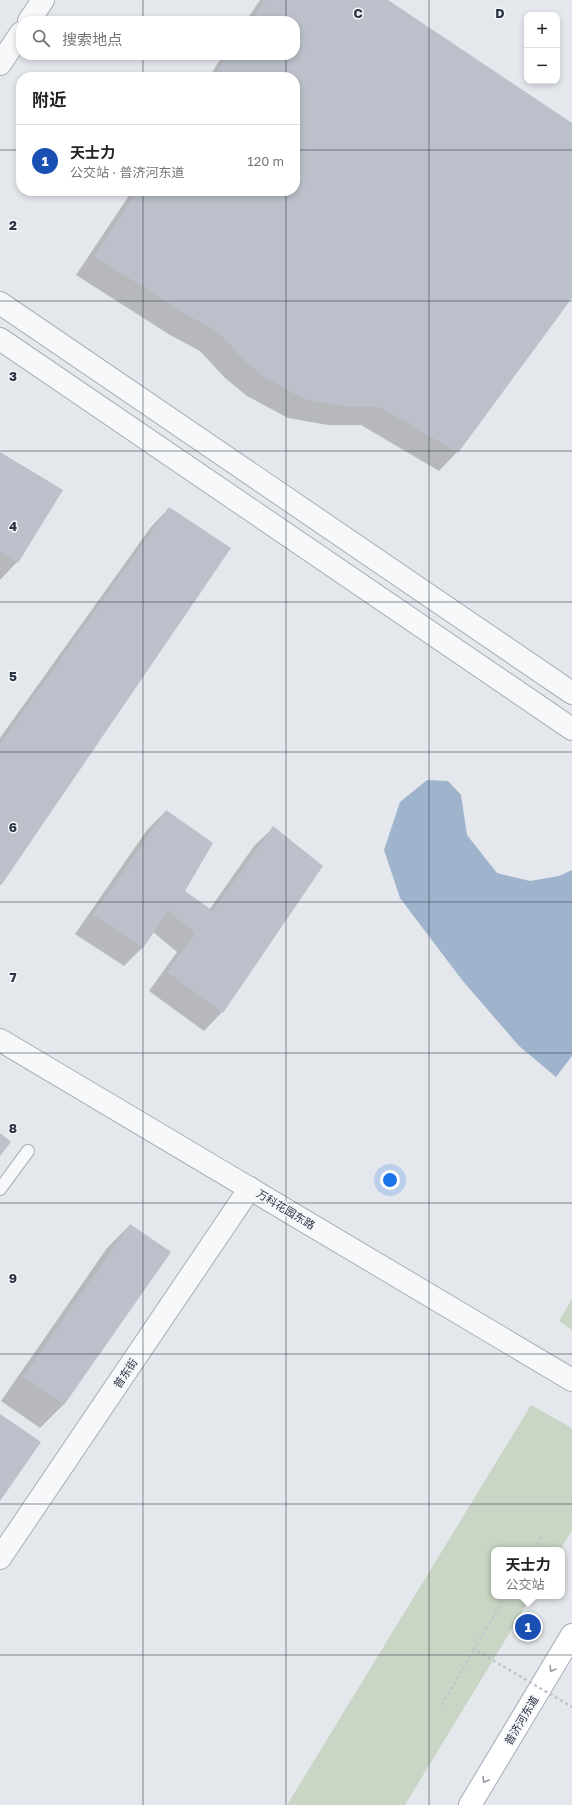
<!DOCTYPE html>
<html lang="zh">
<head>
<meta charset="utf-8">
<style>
  body { margin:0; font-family:"Golos Text","Noto Sans SC",sans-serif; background:#f6f6f6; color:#222 }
  .controls { position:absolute; right:12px; top:12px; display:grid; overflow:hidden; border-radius:8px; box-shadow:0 2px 6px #0003 }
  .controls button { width:36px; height:36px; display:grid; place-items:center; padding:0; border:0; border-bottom:1px solid #e0e0e0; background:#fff; color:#222; font:20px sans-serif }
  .you { position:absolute; left:390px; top:1180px; width:14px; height:14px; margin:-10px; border:3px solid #fff; border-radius:50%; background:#1a73e8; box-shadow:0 0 0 6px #1a73e833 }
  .badge { display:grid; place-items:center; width:26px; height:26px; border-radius:50%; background:#0b8043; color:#fff; font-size:13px; font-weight:700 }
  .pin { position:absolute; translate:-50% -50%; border:2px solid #fff; box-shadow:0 1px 4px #0006 }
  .popup { position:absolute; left:491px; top:1547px; width:74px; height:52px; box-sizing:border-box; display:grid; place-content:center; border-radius:8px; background:#fff; filter:drop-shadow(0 1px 3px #0005); font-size:13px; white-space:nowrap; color:#767676 }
  .popup b { font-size:15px; color:#222 }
  .popup::after { content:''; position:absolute; left:50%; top:100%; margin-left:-8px; border:8px solid transparent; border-top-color:#fff }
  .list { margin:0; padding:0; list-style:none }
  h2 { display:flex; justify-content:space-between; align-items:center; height:52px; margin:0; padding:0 16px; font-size:17px }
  h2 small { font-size:13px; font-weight:400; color:#767676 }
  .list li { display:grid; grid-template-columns:26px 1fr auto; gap:12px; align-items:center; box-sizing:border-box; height:72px; padding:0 16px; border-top:1px solid #e0e0e0 }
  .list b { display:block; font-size:15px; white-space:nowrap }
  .list p { margin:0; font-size:13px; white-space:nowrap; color:#767676 }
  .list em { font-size:13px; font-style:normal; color:#767676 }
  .icon { flex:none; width:22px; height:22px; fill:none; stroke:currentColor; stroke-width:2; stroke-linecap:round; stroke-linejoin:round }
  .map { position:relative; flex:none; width:572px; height:1805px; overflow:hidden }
  .search { position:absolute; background:#fff; box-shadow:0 2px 6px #0003; left:16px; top:16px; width:284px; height:44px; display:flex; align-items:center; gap:10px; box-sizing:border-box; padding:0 14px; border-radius:16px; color:#767676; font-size:15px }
  .panel { position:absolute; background:#fff; box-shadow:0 2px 6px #0003; left:16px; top:72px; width:284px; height:124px; border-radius:16px }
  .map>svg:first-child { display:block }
  .green { fill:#c9d6c5 }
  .water { fill:#9fb4cc }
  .shadow { fill:#0003 }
  .building { fill:#bbc0ca }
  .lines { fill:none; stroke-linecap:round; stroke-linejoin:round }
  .service-casing { stroke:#a9aeb7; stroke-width:14 }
  .minor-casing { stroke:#a9aeb7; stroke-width:24 }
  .tertiary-casing { stroke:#a9aeb7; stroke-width:24 }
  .primary-casing { stroke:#a3abb8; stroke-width:24 }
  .path { stroke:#c2c5cb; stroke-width:2.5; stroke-dasharray:3 3; stroke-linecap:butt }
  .service { stroke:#f7f8fa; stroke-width:12 }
  .minor { stroke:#f7f8fa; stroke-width:22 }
  .tertiary { stroke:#f7f8fa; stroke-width:22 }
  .primary { stroke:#fff; stroke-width:22 }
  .path-bridge { stroke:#c2c5cb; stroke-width:2.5; stroke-dasharray:3 3; stroke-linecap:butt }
  .oneway { stroke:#959aa2 }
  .grid { fill:none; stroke:#2b3445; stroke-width:1; stroke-opacity:0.55 }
  .labels { text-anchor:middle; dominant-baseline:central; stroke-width:3; stroke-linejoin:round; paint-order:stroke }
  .street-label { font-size:11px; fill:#2b3445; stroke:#f4f6f9 }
  .grid-label { font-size:13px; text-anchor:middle; font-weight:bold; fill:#2b3445; stroke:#f4f6f9; stroke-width:3; stroke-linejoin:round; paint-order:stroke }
</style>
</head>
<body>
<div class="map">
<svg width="572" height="1805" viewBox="0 0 572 1805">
  <rect width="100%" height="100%" fill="#e4e7ec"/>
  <path class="green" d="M572,1299v31l-13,-9z
    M531,1405l39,22 2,3v100l-12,20h-66v46h38l-127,209h-118z"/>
  <path class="water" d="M427,780l21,1 13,14 6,40 30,38 33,8 29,-5 13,-6v186l-16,21 -37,-31 -57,-66 -62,-82 -16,-48 16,-48z"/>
  <path class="shadow" d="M260,0h126l186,124v172l-115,156 -18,19 -78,-46h-33l-40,-7 -41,-22 -22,-18 -25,-27 -30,-16 -94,-60 56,-84h163v-114h-86l14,-22h72v-34h-49z
    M0,453l17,109 -17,18z
    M169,508l-167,376 -2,1v-147l151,-211z
    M166,811l17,80 26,19 45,-64 19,-18 -51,184 -18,19 -55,-40 28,-39 -24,-20 -11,16 -18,18 -49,-32 72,-104z
    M130,1225l39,27 -106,153 -23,23 -39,-27 106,-153z"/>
  <path class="building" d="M265,0h123l184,123v175l-114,155 -78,-46h-33l-41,-7 -40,-22 -22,-18 -26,-28 -29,-16 -95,-60 43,-65h158v-114h-81l14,-22h67v-34h-44z
    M0,452l63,38 -45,73 -18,-11z
    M169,507l62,41 -229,336 -2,-1v-139z
    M166,810l47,33 -28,48 28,20 60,-85 50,40 -100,147 -56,-41 28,-39 -27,-22 -25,37 -50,-33z
    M0,1133l11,9 -11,14z
    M130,1224l41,28 -107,153 -41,-28z
    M0,1414l41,28 -41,59z"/>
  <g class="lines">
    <g class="service-casing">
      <path id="service" d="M0,1189l28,-38"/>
    </g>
    <g class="minor-casing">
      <path id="minor" d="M29,21l14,-21
        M0,64l21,-31
        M0,303l572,390
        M0,339l572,390
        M0,1558l250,-370"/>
    </g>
    <g class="tertiary-casing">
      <path id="tertiary" d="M0,1040l572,340"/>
    </g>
    <g class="primary-casing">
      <path id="primary" d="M470,1805l102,-170"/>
    </g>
    <path class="path" d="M534,1550l8,-14
      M442,1705l32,-56"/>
    <use href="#service" class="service"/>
    <use href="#minor" class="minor"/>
    <use href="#tertiary" class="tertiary"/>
    <use href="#primary" class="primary"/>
    <path class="path-bridge" d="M506,1596l-32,53 98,58"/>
  </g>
  <defs><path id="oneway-chevron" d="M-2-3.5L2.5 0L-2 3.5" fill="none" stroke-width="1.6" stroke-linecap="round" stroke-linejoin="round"/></defs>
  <g class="oneway">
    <use href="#oneway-chevron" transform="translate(552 1669) rotate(121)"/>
    <use href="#oneway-chevron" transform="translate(485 1780) rotate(121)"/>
  </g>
  <path class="grid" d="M143,0v21M286,0v21M429,0v1805M143,55v22M286,55v22M0,150h21M295,150h277M143,191v1614M286,191v1614M0,301h572M0,451h572M0,602h572M0,752h572M0,902h572M0,1053h572M0,1203h572M0,1354h572M0,1504h572M0,1655h572"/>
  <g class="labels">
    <g class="street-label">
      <text transform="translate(286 1209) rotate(31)">万科花园东路</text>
      <text transform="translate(125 1373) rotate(-56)">普东街</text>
      <text transform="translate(521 1720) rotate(-59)">普济河东道</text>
    </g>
  </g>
  <g class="grid-label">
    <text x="358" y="18">C</text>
    <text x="500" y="18">D</text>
    <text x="13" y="230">2</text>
    <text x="13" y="381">3</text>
    <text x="13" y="531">4</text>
    <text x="13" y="681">5</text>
    <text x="13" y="832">6</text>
    <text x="13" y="982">7</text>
    <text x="13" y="1133">8</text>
    <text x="13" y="1283">9</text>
  </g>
</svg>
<div class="controls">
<button>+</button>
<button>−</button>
</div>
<div class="you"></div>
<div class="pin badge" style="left:528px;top:1627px;background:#1a4fb4">1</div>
<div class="popup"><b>天士力</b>公交站</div>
<div class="search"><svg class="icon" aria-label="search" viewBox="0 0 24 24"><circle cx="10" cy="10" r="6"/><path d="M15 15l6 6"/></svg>搜索地点</div>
<section class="panel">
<h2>附近<small></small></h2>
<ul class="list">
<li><span class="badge" style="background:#1a4fb4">1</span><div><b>天士力</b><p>公交站 · 普济河东道</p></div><em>120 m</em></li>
</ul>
</section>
</div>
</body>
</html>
